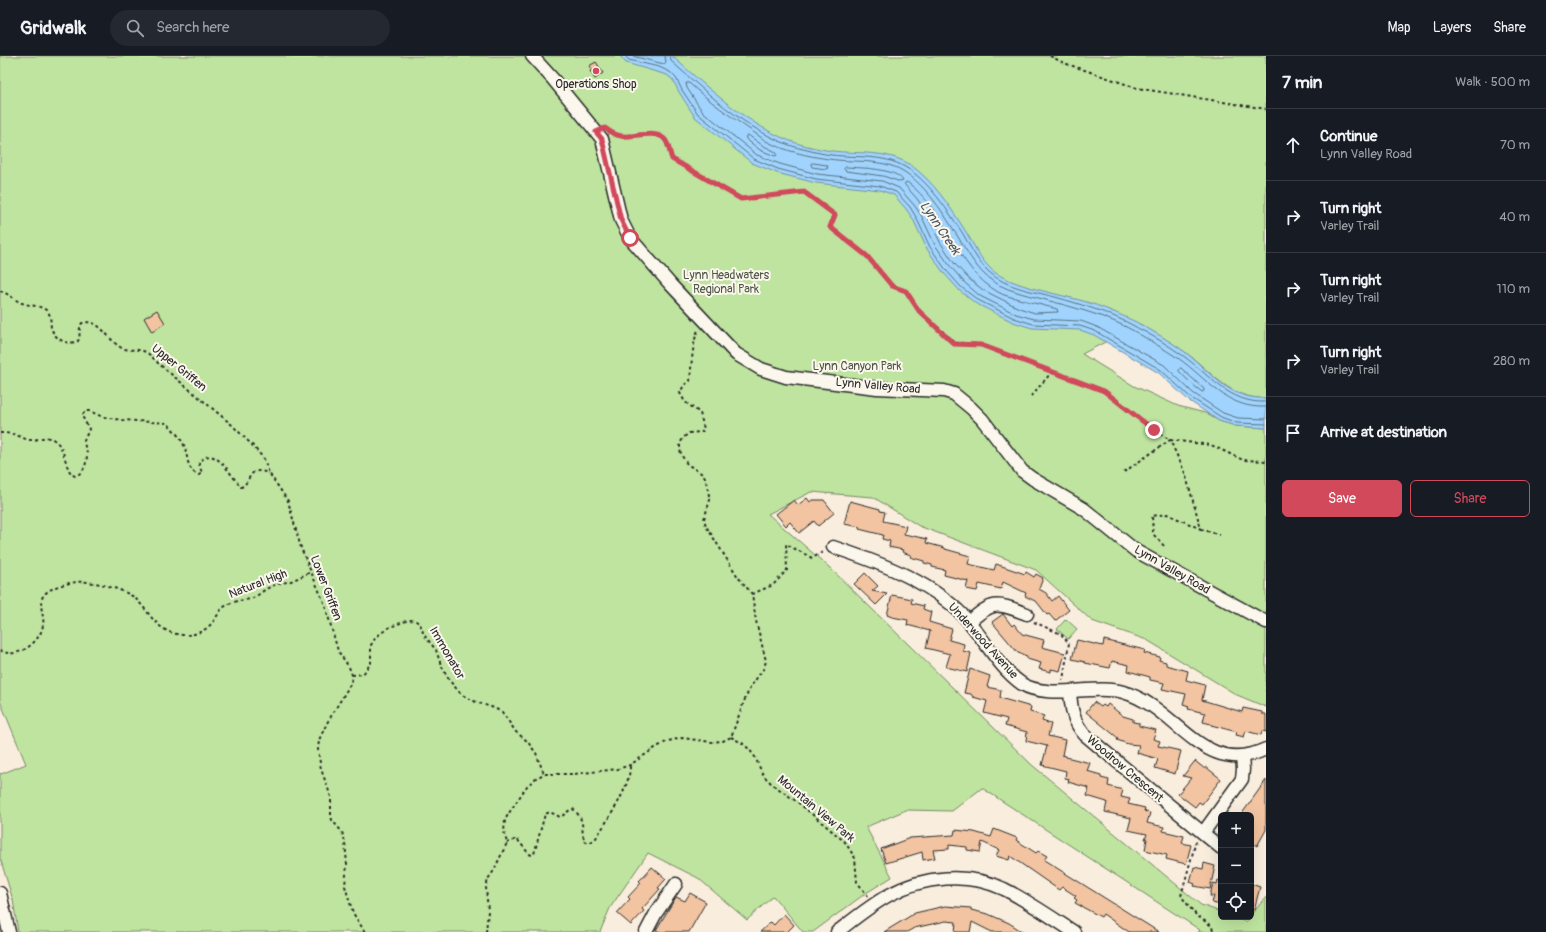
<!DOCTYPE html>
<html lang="en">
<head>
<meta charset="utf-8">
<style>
  body { margin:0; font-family:Pangolin,sans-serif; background:#242831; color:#f1f3f6 }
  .controls { position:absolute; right:12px; bottom:12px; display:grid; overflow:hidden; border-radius:6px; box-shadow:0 4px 16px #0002 }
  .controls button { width:36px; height:36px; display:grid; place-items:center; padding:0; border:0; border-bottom:1px solid #363941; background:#171b24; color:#f1f3f6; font:20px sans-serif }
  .stop { position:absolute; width:12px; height:12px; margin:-9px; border:3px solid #d1495b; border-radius:50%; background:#fff }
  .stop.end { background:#d1495b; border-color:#fff; box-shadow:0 1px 4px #0008 }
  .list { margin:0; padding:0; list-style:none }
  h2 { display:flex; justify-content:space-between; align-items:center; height:52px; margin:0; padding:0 16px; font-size:17px }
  h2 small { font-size:13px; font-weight:400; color:#9ea1a6 }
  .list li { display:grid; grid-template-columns:26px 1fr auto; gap:12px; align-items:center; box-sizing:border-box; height:72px; padding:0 16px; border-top:1px solid #363941 }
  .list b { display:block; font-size:15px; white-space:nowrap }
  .list p { margin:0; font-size:13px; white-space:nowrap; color:#9ea1a6 }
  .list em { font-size:13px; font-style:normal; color:#9ea1a6 }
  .actions { display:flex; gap:8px; padding:12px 16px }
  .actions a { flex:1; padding:9px 0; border:1px solid #d1495b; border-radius:6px; text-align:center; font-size:14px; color:#d1495b }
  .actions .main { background:#d1495b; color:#fff }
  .icon { flex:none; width:22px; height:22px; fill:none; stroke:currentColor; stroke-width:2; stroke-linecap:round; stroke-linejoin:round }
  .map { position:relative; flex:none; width:1266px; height:876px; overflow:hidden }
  header { display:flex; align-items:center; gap:24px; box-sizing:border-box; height:56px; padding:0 20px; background:#171b24; border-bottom:1px solid #363941 }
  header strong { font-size:19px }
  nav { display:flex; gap:22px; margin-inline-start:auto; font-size:14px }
  .search { width:280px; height:36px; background:#242831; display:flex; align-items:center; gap:10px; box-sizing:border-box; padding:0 14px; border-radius:22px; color:#9ea1a6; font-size:15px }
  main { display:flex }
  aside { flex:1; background:#171b24 }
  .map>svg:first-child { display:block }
  .green { fill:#bee49f; stroke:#748865 }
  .water { fill:#a0d4fe; stroke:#7190aa }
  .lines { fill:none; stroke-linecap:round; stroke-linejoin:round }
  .shore { stroke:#5a6f7f; stroke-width:1 }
  .building { fill:#f2c4a1; stroke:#2b2b2b }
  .minor-casing { stroke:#2b2b2b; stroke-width:15 }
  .path { stroke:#2b2b2b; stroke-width:2; stroke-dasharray:3 3; stroke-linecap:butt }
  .minor { stroke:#fbf7ec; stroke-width:12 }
  .route { stroke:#d1495b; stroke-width:5 }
  .poi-dot { fill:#d1495b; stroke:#fbf7ec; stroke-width:1.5 }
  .labels { text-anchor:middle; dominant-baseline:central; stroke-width:4; stroke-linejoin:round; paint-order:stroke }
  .poi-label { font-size:12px; fill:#2b2b2b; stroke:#fbf7ec }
  .park-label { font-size:12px; fill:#505948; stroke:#fbf7ec }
  .street-label { font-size:12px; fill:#2b2b2b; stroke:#fbf7ec }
  .water-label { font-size:13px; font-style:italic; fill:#485560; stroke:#fbf7ec }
</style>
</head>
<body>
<header>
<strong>Gridwalk</strong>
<div class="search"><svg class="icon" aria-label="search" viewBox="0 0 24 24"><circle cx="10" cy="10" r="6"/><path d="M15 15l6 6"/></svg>Search here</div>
<nav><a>Map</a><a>Layers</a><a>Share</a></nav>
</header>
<main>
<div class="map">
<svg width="1266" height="876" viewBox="0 0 1266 876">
  <rect width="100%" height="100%" fill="#f9eddd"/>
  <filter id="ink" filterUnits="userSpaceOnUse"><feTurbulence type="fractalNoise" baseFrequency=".025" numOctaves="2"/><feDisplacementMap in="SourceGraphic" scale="8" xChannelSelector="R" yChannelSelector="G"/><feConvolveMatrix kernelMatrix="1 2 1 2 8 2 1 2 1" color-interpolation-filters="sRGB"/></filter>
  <g filter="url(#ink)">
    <path class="green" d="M0,0h1266v342c-36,2 -55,-27 -81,-46 -14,-10 -31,-19 -45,-28l-58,30 52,32 44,20 27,7 14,8 17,5 30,2v279l-29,-12 -90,-55 -55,-19 -56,-51 -117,-44 -46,-29 -62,-5 -43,22 62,54 202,197 169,140 20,7v5h12l13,5 5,-5v-2l15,-18v35h-68l2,-2 -218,-142 -30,23 -46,-1 -40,17 26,50 -26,16 -53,39h-10l-30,-36 -26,24 -49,-42 -50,-25 -38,55 -10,24h-582l-5,-32 -13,-42v-85l1,1 25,-10 -26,-63z
      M1066,563l11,10 -9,10 -11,-10z"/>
    <path class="water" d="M620,0h52c37,33 86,79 135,90 8,2 17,4 25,5 25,3 54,-1 77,13 24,16 42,44 57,68 8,13 14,27 26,38 18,16 67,24 91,31 18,5 36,13 53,21 17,9 34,19 49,30 26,20 44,48 81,46v30l-30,-2 -17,-5 -31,-21 -29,-27 -65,-38 -14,-5 -48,-2 -19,-6 -38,-19 -16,-13 -16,-18 -16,-23 -14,-30 -7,-10 -12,-14 -14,-5 -64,-7 -39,-10 -25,-10 -57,-46 -16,-25 -6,-12 -6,-5 -41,-12z"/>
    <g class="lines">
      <path class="shore" d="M625,0l4,4 30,7 11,5 6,6 6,12 16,24 56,45 24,10 38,10 64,7 16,6 14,15 6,10 14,30 16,23 15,17 17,13 36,18 19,6 47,2 15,5 66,39 29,27 31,20 16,6 29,1
        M632,0l32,8 2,-2 -1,-6
        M670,0l1,5c37,33 86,79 136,89 8,2 16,4 25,5 24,3 51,-1 73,12 23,13 44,45 58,67 8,14 14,27 26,38 17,16 44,19 66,25 28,8 56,16 81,30 15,8 31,17 46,28 27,19 47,49 84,47
        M746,80l2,-1 14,10 14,7 1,3 -2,1 -15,-6 -14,-11z
        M813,107l14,2 1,3 -2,1 -14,-2 -1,-3z
        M846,111c14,1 51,1 57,14l-2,1 -18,-6 -37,-5 -2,-2z
        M905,127l2,-1c40,29 48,86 91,110 6,4 14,5 21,7 13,3 25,7 38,10l1,3 -23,1 -16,-5 -36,-18 -14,-11 -15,-16 -14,-21 -15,-31 -7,-11 -13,-15z
        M1181,312l23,21v2l-2,1c-8,-6 -16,-13 -23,-21z
        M1266,351c-40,2 -58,-28 -88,-49 -14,-9 -29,-18 -44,-27 -27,-15 -58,-23 -88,-31 -20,-6 -43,-9 -60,-24 -12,-11 -19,-25 -28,-39 -13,-22 -32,-52 -55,-66 -22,-13 -50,-8 -74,-12 -22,-3 -44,-8 -63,-18 -5,-3 -9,-7 -14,-10 -22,-15 -43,-30 -63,-48h-3l1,5 15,23 55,44 23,9 37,10 65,7 17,7 15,17 7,10 14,30 15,21 15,17 15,13 36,18 18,5 47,2 16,6 67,38 29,28 30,20 15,5 28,1"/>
    </g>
    <path class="building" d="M596,6l7,11 -8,6 -5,-8 2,-1 -3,-4z
      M157,254l8,13 -13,9 -8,-14z
      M807,442l3,4 3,-2h11l10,13 -16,13 -4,-5 -15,12 -9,-11 -4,4 -10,-12 18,-14 4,5z
      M850,445l30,8v2l5,1 -2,9 23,5 -2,8 23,5 -1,4 19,5v1l25,7 -2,8 26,6 2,-6 29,10 1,-2 8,5 2,-3 7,4 -4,11 7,4 6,8 6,-5 11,14 -14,11 -6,-7 -2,1 -10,-13 -12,-6 1,-3 -23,-11 -2,7 -22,-5 -2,7 -11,-2 2,-8 -24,-6 1,-5 -13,-3v-2l-8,-2v-2l-14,-4 1,-2 -9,-3 1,-2 -14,-3 1,-6 -8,-2 1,-4 -24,-6 1,-2 -16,-3z
      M865,517l13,13 -6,5 15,3 -11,11 -22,-21z
      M892,539l20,4 -1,4 13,3 -1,3 8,3 -2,10 23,7 -3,11 15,4 -1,7 8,2 -4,19 -21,-5 4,-13 -24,-6 4,-17 -23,-6 1,-5 -16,-3 -5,-2z
      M1003,558l9,12 2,-2 8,10 22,6 -2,7 23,6 -5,18 -9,-2v3l-12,-3 2,-6 -14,-4v-3l-9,-3 -26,-31z
      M1077,584l26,6 1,-6 41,10 -1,3 16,4 -1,3 7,2v3l22,6 -2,9 19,5 -3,15 40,12 1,-4 19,4v2h4v18l-4,-1 -1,4 -15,-4 -2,6 -8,-2 1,-3 -26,-7v-1l-8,-2 2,-9 -17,-4 1,-3 -6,-2 3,-10 -24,-5 2,-6 -14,-3v-3l-22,-6 1,-6 -17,-4 -2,7 -25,-5v-1l-13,-3z
      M970,613l20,7 -3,11 14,3 -1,8 31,9 -1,5 14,4 -2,5 9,3 -3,12 17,4 -3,15 4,1v1l24,6 -3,8 14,4v3l8,2 -1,6 15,4 -2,7 9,2 -2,5 17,4 -1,3 6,2 -3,10 17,4 -1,4 21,5 -2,7 9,2 -5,19 -20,-5 1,-4 -22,-5 2,-11h-2l2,-5 -19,-4 3,-12 -26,-6 2,-10 -20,-6 2,-8 -21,-6 1,-3 -4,-1 1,-7 -24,-6 5,-19 -21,-5 1,-9 -22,-6 2,-7 -23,-6 3,-12 -14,-4 -2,-3 -7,-1z
      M1094,646l7,5 2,-2 3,2 2,-3 15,12 10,3v3l6,1v3l17,4 -3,9 7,2 -2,5 23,5 -6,23 -20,-6 3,-9 -21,-6 2,-8 -11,-1 -11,-4 1,-2 -32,-26z
      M1195,705l10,8 1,-2 15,12 -19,25 -3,-2 -4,5 -17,-13 13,-16 -8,-2z
      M1266,724v50l-9,16 -6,-4v-27h-10z
      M994,773l23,9 -1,2 20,13 2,-2 9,5 -3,4 115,72h-30l-26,-18 -2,3 -26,-14 2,-3 -3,-2 2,-2 -14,-9 -3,3 -49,-34 -1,4 -13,-4 3,-6 -17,-8 -2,10 -13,-2v-3l-18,-2v4l-16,1 2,8 -12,2 -1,-8 -36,11 -5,-14 29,-11 44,-3 1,-5 19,2 17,5z
      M1204,807l11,3 -5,23 -16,-3 1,-2 -5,-2 4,-15 9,2z
      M652,811l14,12 -8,9 2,1 -18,20 2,2 -13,14 -14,-12 13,-14 -2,-2 13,-14 -2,-2z
      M1218,824l3,1v24l-9,-2 2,-7h-4l3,-13 4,1z
      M1251,828l9,3 -6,23h-3z
      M690,837l16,9 -17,30h-29l-4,-2 20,-33 9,4z
      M945,850l26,2v2l17,4 21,9 14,9h-31l-20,-10 -2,10h-15l1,-10 -10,-1 -32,7 -7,4h-23l31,-19z
      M784,858l10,11 -7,7h-27l11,-10 3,3z"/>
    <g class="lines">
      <g class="minor-casing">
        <path id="minor" d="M532,0l20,22 50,61 19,81 9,18 41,47 65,69 25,15 25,8 91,11 67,3 10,3 17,14 11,11 40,52 11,8 51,30 52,42 130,71
          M833,491c48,16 103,36 136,75 17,20 31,47 53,62 26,16 72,0 101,8 55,15 79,87 143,57
          M969,566c25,-22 28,-19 58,-8
          M1070,635c1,17 3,31 15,44l136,113
          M1203,777l39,-54 1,-10 -1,-13
          M0,837l9,39
          M646,876l10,-19 20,-29
          M837,876c17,-13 34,-27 52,-37 34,-19 79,-23 115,-6 24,12 47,28 70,43"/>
      </g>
      <path class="path" d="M1050,0l14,7 73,25 129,21
        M611,77l11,3 25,-2 13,2 6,5 6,18 69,40 63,-7 31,23 -5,12 37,29 25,30 14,5 13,20 36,32 26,2 123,46 50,39 16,10 41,5 32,15 23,1
        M0,235c8,2 14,9 22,12 8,3 17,2 24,7 6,5 4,11 5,17 3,12 16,19 27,14 3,-6 0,-12 4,-18 18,-5 25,16 38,24 6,4 12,2 18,3 9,0 15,8 21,14l72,60 22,22 11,13 5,14 19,28 13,47 24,57 13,46 11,16 3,8 -1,8 -24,40 -8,17 -1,10 3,19 10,28v19l1,4 10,12 3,10 2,22 -2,22 8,27 12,19
        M1031,340l21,-24
        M0,377c4,0 8,0 12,1 7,1 14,7 21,6 8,-1 14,-5 21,0 13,8 10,32 21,36 9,-3 12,-13 12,-22 0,-4 -3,-8 -3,-13 1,-4 4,-8 5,-12l-7,-13 3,-5h4l14,6 19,3 45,3c6,6 12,13 16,20 6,12 2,27 16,32l3,-2 -3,-9c14,-24 33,14 42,23l3,-1c9,-13 7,-18 25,-13
        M1124,416l46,-32 15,33 16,56 -34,-15 -15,2 1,18 13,14
        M1201,473l19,6
        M752,538l21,-9 14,-15 -1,-26 26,14 11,-6
        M1034,566l27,12 8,9 -6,37
        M0,594c16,11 41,-8 43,-25 2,-10 -6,-22 1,-30 6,-8 23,-12 33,-13 14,-2 47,7 58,16 16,15 22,36 49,37 13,0 24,-5 31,-16 3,-4 5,-9 9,-12 8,-6 16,-6 26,-8 7,-2 12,-8 18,-11 7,-4 15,-5 23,-7 7,-3 13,-6 20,-9
        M352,619l11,-1 8,-11v-18l5,-8 12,-9 15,-6 8,-2 5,1 4,3 4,11 12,15 5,15 8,15 13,15 14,7 18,6 8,4 14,20 11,9 9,12 8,21
        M731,681l11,6 7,6 6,8 8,18 9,9 28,20 45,38 10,16 2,24 11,14
        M1196,785l-15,55 15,19 16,11 1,6
        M507,787l10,-4 12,15 3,1 2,-1 11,-40 5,-2 10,5c5,-2 8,-7 13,-8 4,3 8,9 9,14 1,7 -1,29 14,15 12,-19 35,-51 34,-73
        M486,876l2,-21 -2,-23 2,-9 5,-7 14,-29 -3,-11 1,-12 4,-7 18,-27 9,-8 8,-4h30l44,-5 12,-4 25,-17 13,-7 14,-3 30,4 11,-1 8,-4 14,-38 6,-13 13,-18 2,-7 -10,-40 -4,-27 -14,-17 -32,-51 -2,-7 6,-19 -4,-19 -2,-6 -17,-11 -5,-8 -2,-6v-6l3,-6 6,-5 13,-1 2,-3 -4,-16 -15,-11 -5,-9 4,-8 6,-4c1,-11 3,-45 9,-52"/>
      <use href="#minor" class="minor"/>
    </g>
  </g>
  <g class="lines" filter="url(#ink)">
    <path class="route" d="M630,182l-9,-18 -19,-81 -6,-7 9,-4c5,4 10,7 16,8 13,2 37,-8 45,5 3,5 4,13 6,18l69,40 63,-7 31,23 -5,12 37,29 25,30 14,5 13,20 35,33 27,1 123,46 50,39"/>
  </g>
  <circle class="poi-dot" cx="596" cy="15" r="4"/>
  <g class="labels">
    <g class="poi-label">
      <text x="596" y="28">Operations Shop</text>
    </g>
    <g class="park-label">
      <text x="726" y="219">Lynn Headwaters<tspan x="726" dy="14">Regional Park</tspan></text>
      <text x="857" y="310">Lynn Canyon Park</text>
    </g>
    <g class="street-label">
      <text transform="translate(179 312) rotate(39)">Upper Griffen</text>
      <text transform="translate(878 330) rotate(5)">Lynn Valley Road</text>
      <text transform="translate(1172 514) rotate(30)">Lynn Valley Road</text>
      <text transform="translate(258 528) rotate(-21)">Natural High</text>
      <text transform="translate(326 532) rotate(69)">Lower Griffen</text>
      <text transform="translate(983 585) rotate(48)">Underwood Avenue</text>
      <text transform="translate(447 597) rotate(60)">Immonator</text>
      <text transform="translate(1125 713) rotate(40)">Woodrow Crescent</text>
      <text transform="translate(816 753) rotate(40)">Mountain View Park</text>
    </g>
    <g class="water-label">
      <text transform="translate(940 172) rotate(56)">Lynn Creek</text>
    </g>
  </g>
</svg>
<div class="controls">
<button>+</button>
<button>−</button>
<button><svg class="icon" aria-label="locate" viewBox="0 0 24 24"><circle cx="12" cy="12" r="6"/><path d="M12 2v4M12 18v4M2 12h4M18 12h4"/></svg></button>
</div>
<div class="stop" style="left:630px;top:182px"></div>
<div class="stop end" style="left:1154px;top:374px"></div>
</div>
<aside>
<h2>7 min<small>Walk · 500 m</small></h2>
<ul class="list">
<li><svg class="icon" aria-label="ahead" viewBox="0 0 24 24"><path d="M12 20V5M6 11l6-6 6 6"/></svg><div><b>Continue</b><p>Lynn Valley Road</p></div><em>70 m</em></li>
<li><svg class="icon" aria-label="right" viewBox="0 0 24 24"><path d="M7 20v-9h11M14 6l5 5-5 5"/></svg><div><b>Turn right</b><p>Varley Trail</p></div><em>40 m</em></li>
<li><svg class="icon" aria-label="right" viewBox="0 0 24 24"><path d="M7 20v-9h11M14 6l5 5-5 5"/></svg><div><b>Turn right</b><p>Varley Trail</p></div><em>110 m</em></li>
<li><svg class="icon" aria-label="right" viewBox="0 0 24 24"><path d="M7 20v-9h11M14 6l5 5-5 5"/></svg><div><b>Turn right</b><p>Varley Trail</p></div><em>280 m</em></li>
<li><svg class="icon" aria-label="arrive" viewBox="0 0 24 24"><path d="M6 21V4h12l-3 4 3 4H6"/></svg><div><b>Arrive at destination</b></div></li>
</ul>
<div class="actions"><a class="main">Save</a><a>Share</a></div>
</aside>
</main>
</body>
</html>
